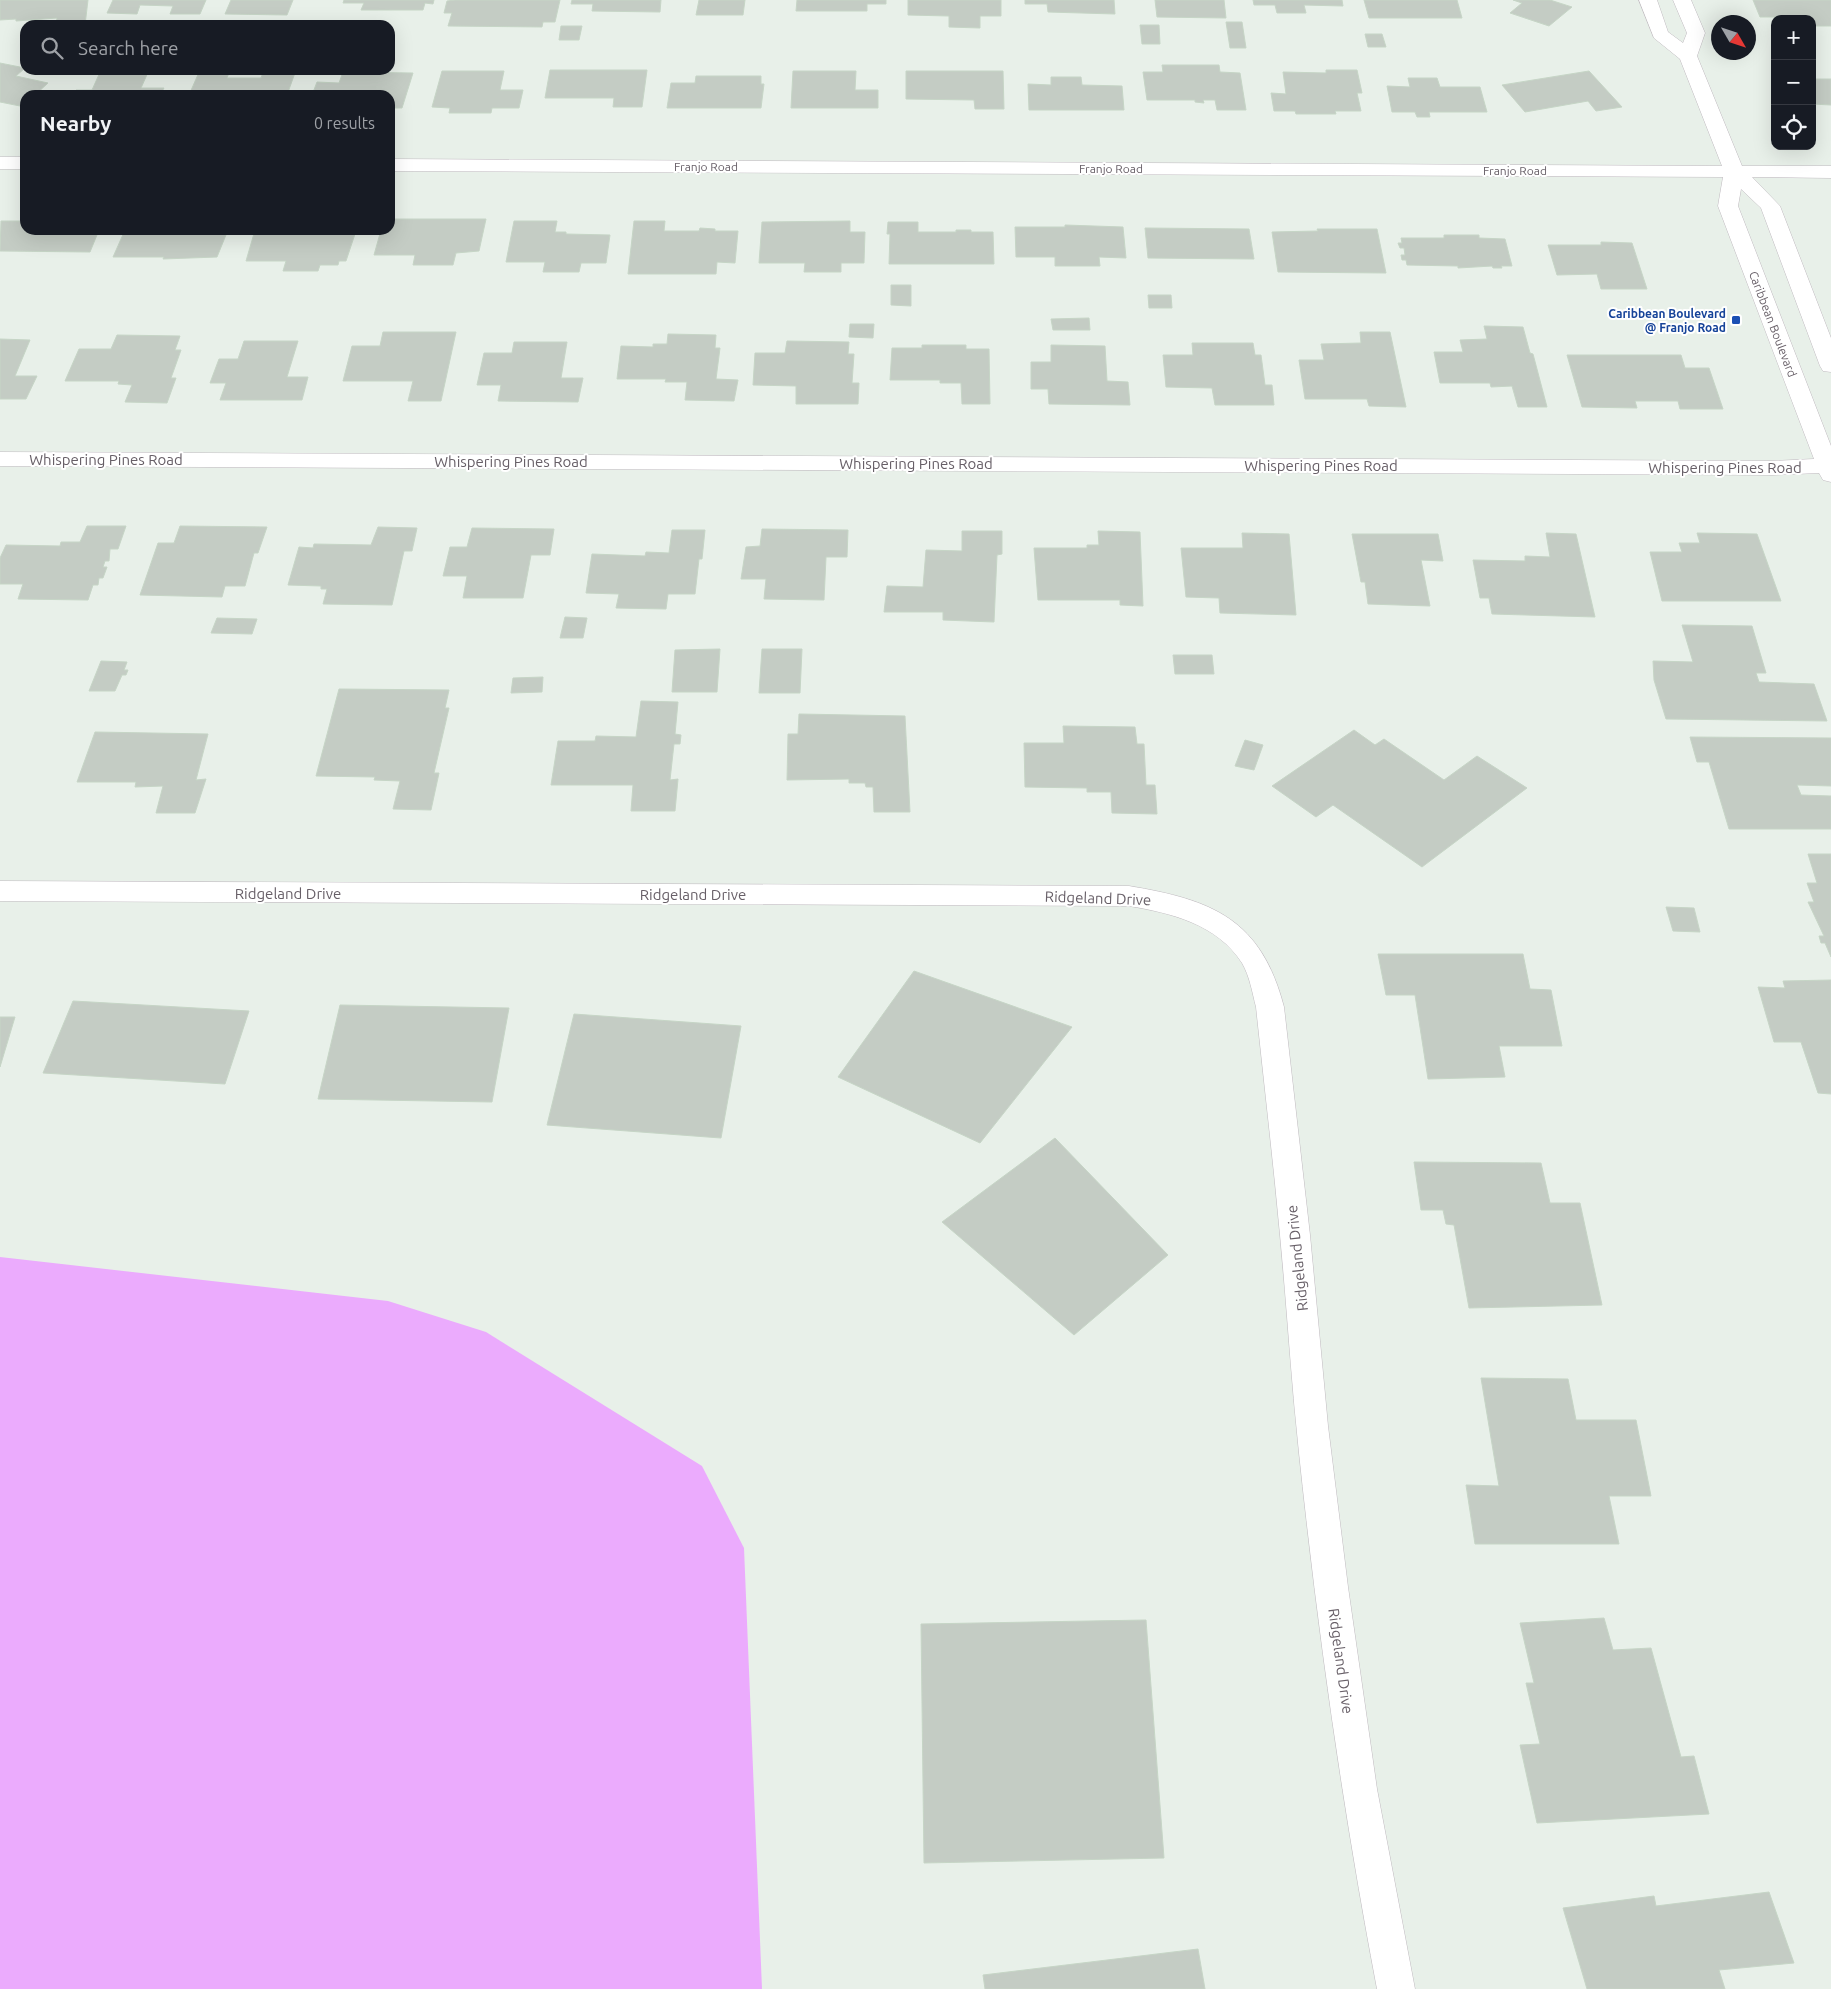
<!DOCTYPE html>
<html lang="en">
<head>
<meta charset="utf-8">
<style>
  body { margin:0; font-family:Ubuntu,sans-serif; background:#20242c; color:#f1f3f6 }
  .controls { position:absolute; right:15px; top:15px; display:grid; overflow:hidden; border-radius:10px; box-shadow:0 5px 20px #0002 }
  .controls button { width:45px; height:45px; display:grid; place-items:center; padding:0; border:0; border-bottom:1px solid #363941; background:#171b24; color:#f1f3f6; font:25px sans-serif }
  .compass { position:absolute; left:1711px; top:15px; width:45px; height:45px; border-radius:50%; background:#171b24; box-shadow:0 5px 20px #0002; rotate:129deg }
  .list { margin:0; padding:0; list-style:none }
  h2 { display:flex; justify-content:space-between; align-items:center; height:65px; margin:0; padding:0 20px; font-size:21px }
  h2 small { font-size:16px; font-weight:400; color:#9ea1a6 }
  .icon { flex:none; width:28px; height:28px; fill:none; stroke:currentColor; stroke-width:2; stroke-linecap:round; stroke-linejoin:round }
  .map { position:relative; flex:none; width:1831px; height:1989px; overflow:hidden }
  .search { position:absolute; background:#171b24; box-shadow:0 5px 20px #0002; left:20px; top:20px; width:375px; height:55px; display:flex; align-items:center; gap:12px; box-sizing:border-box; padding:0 18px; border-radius:15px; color:#9ea1a6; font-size:19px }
  .panel { position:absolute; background:#171b24; box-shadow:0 5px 20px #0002; left:20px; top:90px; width:375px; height:145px; border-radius:15px }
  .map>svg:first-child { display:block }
  .water { fill:#ebabfd }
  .building { fill:#c4ccc4; stroke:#c6d5c6 }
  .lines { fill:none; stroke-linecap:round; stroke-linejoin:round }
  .minor-casing { stroke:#c0bac0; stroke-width:1 }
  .minor { fill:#fff; fill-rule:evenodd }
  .transit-dot { fill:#1a4fb4; stroke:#fff; stroke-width:2 }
  .labels { text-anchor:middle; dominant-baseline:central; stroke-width:4; stroke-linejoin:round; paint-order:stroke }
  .far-street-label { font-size:12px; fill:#675f67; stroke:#fff }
  .far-transit-label { font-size:12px; font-weight:bold; fill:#164399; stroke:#fff; text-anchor:end }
  .street-label { font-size:15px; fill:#675f67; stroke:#fff }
</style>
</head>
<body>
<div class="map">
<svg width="1831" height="1989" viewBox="0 0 1831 1989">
  <rect width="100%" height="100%" fill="#e8f0e9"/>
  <path class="water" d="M0,1257l388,44 98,31 216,134 42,82 18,441h-762z"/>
  <path class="building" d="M0,0h88l-3,25h-29l1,-7 -41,3v-2l-16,1z
    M113,0h93l-6,14h-30l3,-8 -33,-1 -3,9 -30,-1z
    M231,0h62l-6,15 -62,-1z
    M344,0h90l-1,4 -8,-1 -2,7h-62l3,-7h-21z
    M455,0h105l-5,22h-12l-1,5 -94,-1 4,-13h-8l3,-12z
    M572,0h89l-1,12 -68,-1 1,-7h-22z
    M699,0h46l-2,15h-47z
    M797,0h89v4h-19v7h-71z
    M908,0h93v16h-21v12l-31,-1v-11l-41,-1z
    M1025,0h89l1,14 -67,-2 -1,-8h-22z
    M1155,0h69l2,18 -69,-1z
    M1253,0h89l1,6 -39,-1 2,8h-29l-2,-8h-21z
    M1364,0h93l5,18h-93z
    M1513,0h37l22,7 -23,19 -39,-13 12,-10z
    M1753,0h78v26h-19v-7h-9l-1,-2h-42z
    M1226,22h16l4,26h-16z
    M1140,25h19l1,19h-18z
    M561,26h21l-3,14h-20z
    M1365,34h17l4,13h-18z
    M0,63l25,5 -9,8 32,7 -13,12h-10v8l-5,3 -20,-4z
    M1162,65h57l1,7 20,1 6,37h-29l-2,-10h-12l1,3 -9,-1v-2h-48l-4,-28h20z
    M101,70h48l-8,18h23l-4,7h-86l2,-5h16z
    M200,70h30l-3,8h34l3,-8h32l-9,25h-98z
    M550,70h97l-5,37h-29l1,-9h-69z
    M1326,70h31l5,23h-5l4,18h-26l1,3h-40l-1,-3h-21l-3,-18 15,1 -3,-22 43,1z
    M442,71h62l-4,19h23l-4,18h-27l-1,5h-42l1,-5 -18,-1z
    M793,71h63l-1,19h23v18h-87z
    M906,71h97l1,38h-29l-1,-9 -68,-1z
    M1589,71l33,36 -26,4 -8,-10 -63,11 -23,-27z
    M343,72l70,1 -11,35h-12v-13h-78l5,-13 22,1z
    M696,76h65v8h3l-3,24h-94l4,-25h24z
    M1051,77h30l1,8 40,1 2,24h-95l-1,-26 23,1z
    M1408,78h29l3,9h40l7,25h-58l1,5h-13l-2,-5h-23l-5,-26 23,1z
    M1812,79h19v26l-19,-1z
    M390,219h96l-7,32 -23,2 -3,12h-40l2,-10h-41l7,-25h9z
    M1,221h24v9h74l-9,22 -90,-1z
    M514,221h43l-2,11h11v2l44,1 -4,28h-25l-2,9h-36l2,-10h-39z
    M634,221h31l-1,10h35l1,-3 15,1v2h23l-3,32 -18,-1 -1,12h-88z
    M850,221v11h15l-1,31h-23v9h-37l1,-9h-46l3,-41z
    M888,222h30v10h38v-2h15v2h22l1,32h-105l1,-30h-3z
    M1065,225l58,2 3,31 -27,-1 1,9h-45v-9h-39l-1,-30h50z
    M1145,228l104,1 5,30 -106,-1z
    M1317,229h60l9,44 -108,-1 -6,-40 46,-1z
    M125,230h103l-11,27 -54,2 1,-2h-51z
    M255,230h45l10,1 -1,2 46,1 -9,27h-7l-1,4h-18l-2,6h-35l3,-10h-40z
    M1444,235h35v3l26,1 7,27h-11l1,2h-9l-1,-2 -34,2v-2l-51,-1 -1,-5h-4l-1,-5h4l-1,-7h-4l-2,-5h4l-1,-5h43z
    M1601,242l31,1 15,46h-46l-4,-15 -40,1 -9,-30h53z
    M891,285h20v21l-20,-1z
    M1148,295h23l1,13h-23z
    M1089,318l1,12h-37l-2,-11z
    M850,324h24l-1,14 -24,-1z
    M1484,326l39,1 7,26 3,1 14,53h-29l-6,-21 -21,1 -1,-4h-50l-6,-31h29l-3,-12 27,-1z
    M383,332h73l-15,69h-33l5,-20h-70l9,-35h28z
    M1360,332h30l16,75 -37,-1 -2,-7h-62l-6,-39h25l-3,-16 40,-1z
    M668,334l48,1 -1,13h5l-4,31 22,1 -4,21 -49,-1 2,-18h-22l1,-3h-49l4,-33 32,1v-3h14z
    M117,335l63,1 -5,14h6l-10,28h5l-9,25 -42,-1 7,-17 -14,-1 1,-3h-54l14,-32h32z
    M0,339l30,1 -15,36h22l-11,23h-26z
    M244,341h54l-11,36h21l-6,23h-82l6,-17h-16l9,-24h19z
    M787,341l62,1 -1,12h6l-2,29h7l-1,21h-62v-18l-43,-1 2,-32h30z
    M514,342h53l-6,36h22l-5,24 -80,-1 3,-16h-24l7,-32h28z
    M1192,343h61l2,12h6l4,30h7l2,20h-59l-3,-17 -46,-1 -3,-32h30z
    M922,345h44v4h23l1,55h-28l-1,-21h-21v-3h-50l2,-32h30z
    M1051,345l54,1 2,35 21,1 2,23 -81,-1 -1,-15h-17v-27h20z
    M1567,355h114l4,13h24l14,41h-43l-2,-8h-43l2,7 -55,-1z
    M87,526h39l-8,23h-8l-1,12h-4l-2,6h4l-4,11h-4l-1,7h-5l-5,15 -70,-1 5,-15h-23v-26l6,-13 54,1 1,-4h19z
    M180,526l87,1 -9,26h-4l-9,33h-20l-3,11 -82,-2 18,-52h16z
    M378,527l39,1 -5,23h-8l-12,54 -69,-1 4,-15h-6v-3l-33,-1 11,-38 14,1 1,-4 57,1z
    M472,528l82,1 -4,26h-19l-8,43h-60l4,-22h-24l7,-29h17z
    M762,529l86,1 -1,27h-21l-2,43 -60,-1 2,-20h-25l5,-32 14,-1z
    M672,530h33l-3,29h-3l-4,35h-27l-2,15 -50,-1 3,-14 -33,-1 6,-39 53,2 1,-4 23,1z
    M962,531h40v23l-5,1 -3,67 -51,-2v-8h-59l3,-26 36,1 3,-37 36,1z
    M1098,531l42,1 3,74 -23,-1v-5h-82l-4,-52h53v-3h12z
    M1242,533l47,1 7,81 -76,-2 -1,-15 -33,-1 -5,-49h62z
    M1546,533l30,1 19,83 -103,-3 -3,-16h-9l-7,-38 52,1v-5l25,1z
    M1697,533l60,1 24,67h-119l-12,-49h32l-3,-9h21z
    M1352,534h86l5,27 -22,-1 9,46 -62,-2 -3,-22h-4z
    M565,617l22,1 -4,20h-23z
    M217,618l40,1 -5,15 -41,-1z
    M1682,625l70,1 14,47h-10l3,9 55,2 13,37 -161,-2 -12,-39 -1,-19 40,1z
    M720,649l-3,43h-45l3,-42z
    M762,649h40l-2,44h-41z
    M1173,655h39l2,19h-39z
    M101,661l26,1 -3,8h4l-2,5h-4l-7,16h-26z
    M543,677l-1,15 -31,1 2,-15z
    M339,689l110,1 -4,18h4l-15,65h5l-8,37 -38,-1 7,-28 -26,-1 1,-3 -59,-1z
    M641,701l37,1 -3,32 6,1 -1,9h-6l-4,36 8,-1 -3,32h-44l2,-26h-82l7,-44h37l1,-5 40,1z
    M799,714l106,2 5,96h-36l-1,-25h-7l-1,-4h-16v-4l-62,1 1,-46h10z
    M1063,726l72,1 2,17h7l2,41h9l2,29 -45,-1 -1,-21h-24v-4l-62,-1 -1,-44h40z
    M1354,730l21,15 9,-6 60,41 33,-24 50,32 -105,79 -89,-62 -17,12 -44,-31z
    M95,732l113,2 -12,46 10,-1 -11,34h-39l7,-27 -28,1 1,-5h-59z
    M1690,737l141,1v48l-34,-1 4,10 30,1v33h-102l-20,-67h-12z
    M1245,740l18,5 -9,25 -19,-4z
    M1808,854h23v103l-6,-14h-4l-2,-7h5l-16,-34h6l-7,-19h10z
    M1666,907l28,1 6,24 -27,-1z
    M1378,954h145l7,35 21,1 11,56h-63l6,31 -77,2 -13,-84h-29z
    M914,971l158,56 -92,116 -142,-66z
    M1831,980v114l-13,-1 -17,-51h-27l-16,-55 27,1 -2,-7z
    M73,1001l176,10 -24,73 -182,-11z
    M340,1005l169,3 -17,94 -174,-3z
    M574,1014l167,12 -20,112 -174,-13z
    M0,1017h15l-15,50z
    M1055,1138l113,117 -94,80 -132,-113z
    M1414,1162l127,1 9,40h30l22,102 -133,3 -15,-83 -8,-1 -3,-14h-22z
    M1481,1378l87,1 8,41h60l15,76h-42l10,48h-144l-9,-59 33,1z
    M1604,1618l9,32 38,-2 30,109 13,-1 15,58 -172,9 -17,-78 20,-1 -14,-61h8l-14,-60z
    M1146,1620l18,238 -240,5 -3,-239z
    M1769,1892l25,71 -75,7 6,19h-138l-24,-81 91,-12 2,10z
    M1198,1949l7,40h-220l-2,-14z"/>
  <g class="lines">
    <g class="minor-casing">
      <path id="minor" d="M1639,0h18l11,32 15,11 4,-10 -14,-33h18l14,33 -8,23 45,110h89v12l-79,-1 28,29 51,132v34l-8,-1 -3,-5 -59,-158 -20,-19 -3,17 93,240v36l-8,-2 -4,-7 -47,2 -1772,-9v-14l1772,9 42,-2 -96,-253 5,-29 -1333,-6v-12l1332,7 -42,-107 -26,-21z
        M0,157h25v12h-25z
        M0,881l1129,5c84,14 132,33 155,121l26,228 18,191 20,161 29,202 38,200h-38c-34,-178 -59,-356 -78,-536 -8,-73 -12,-146 -19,-218 -7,-76 -16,-152 -24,-228 -4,-15 -6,-30 -14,-44 -25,-39 -71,-50 -113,-57l-1129,-5z"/>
    </g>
    <use href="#minor" class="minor"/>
  </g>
  <rect class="transit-dot" x="1731" y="315" width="10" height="10" rx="2.5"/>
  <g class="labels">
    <g class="far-street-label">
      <text x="706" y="166">Franjo Road</text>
      <text x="1111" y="168">Franjo Road</text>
      <text x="1515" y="170">Franjo Road</text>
      <text transform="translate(1773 324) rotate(69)">Caribbean Boulevard</text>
    </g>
    <g class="far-transit-label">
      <text x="1726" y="313">Caribbean Boulevard<tspan x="1726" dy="14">@ Franjo Road</tspan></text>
    </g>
    <g class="street-label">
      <text x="106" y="459">Whispering Pines Road</text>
      <text x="511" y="461">Whispering Pines Road</text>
      <text x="916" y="463">Whispering Pines Road</text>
      <text x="1321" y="465">Whispering Pines Road</text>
      <text x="1725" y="467">Whispering Pines Road</text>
      <text x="288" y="893">Ridgeland Drive</text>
      <text x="693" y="894">Ridgeland Drive</text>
      <text transform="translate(1098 898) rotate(2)">Ridgeland Drive</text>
      <text transform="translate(1297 1258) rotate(-96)">Ridgeland Drive</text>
      <text transform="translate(1341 1661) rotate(82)">Ridgeland Drive</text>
    </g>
  </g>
</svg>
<div class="controls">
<button>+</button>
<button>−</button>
<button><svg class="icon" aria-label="locate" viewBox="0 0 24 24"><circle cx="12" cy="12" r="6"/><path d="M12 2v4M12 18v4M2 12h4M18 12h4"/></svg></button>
</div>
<svg class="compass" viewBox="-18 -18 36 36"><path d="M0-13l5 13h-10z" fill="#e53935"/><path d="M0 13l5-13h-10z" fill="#9ea1a6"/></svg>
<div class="search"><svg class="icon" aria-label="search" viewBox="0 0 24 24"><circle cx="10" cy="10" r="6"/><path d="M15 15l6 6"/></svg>Search here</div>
<section class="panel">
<h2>Nearby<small>0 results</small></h2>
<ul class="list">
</ul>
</section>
</div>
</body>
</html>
